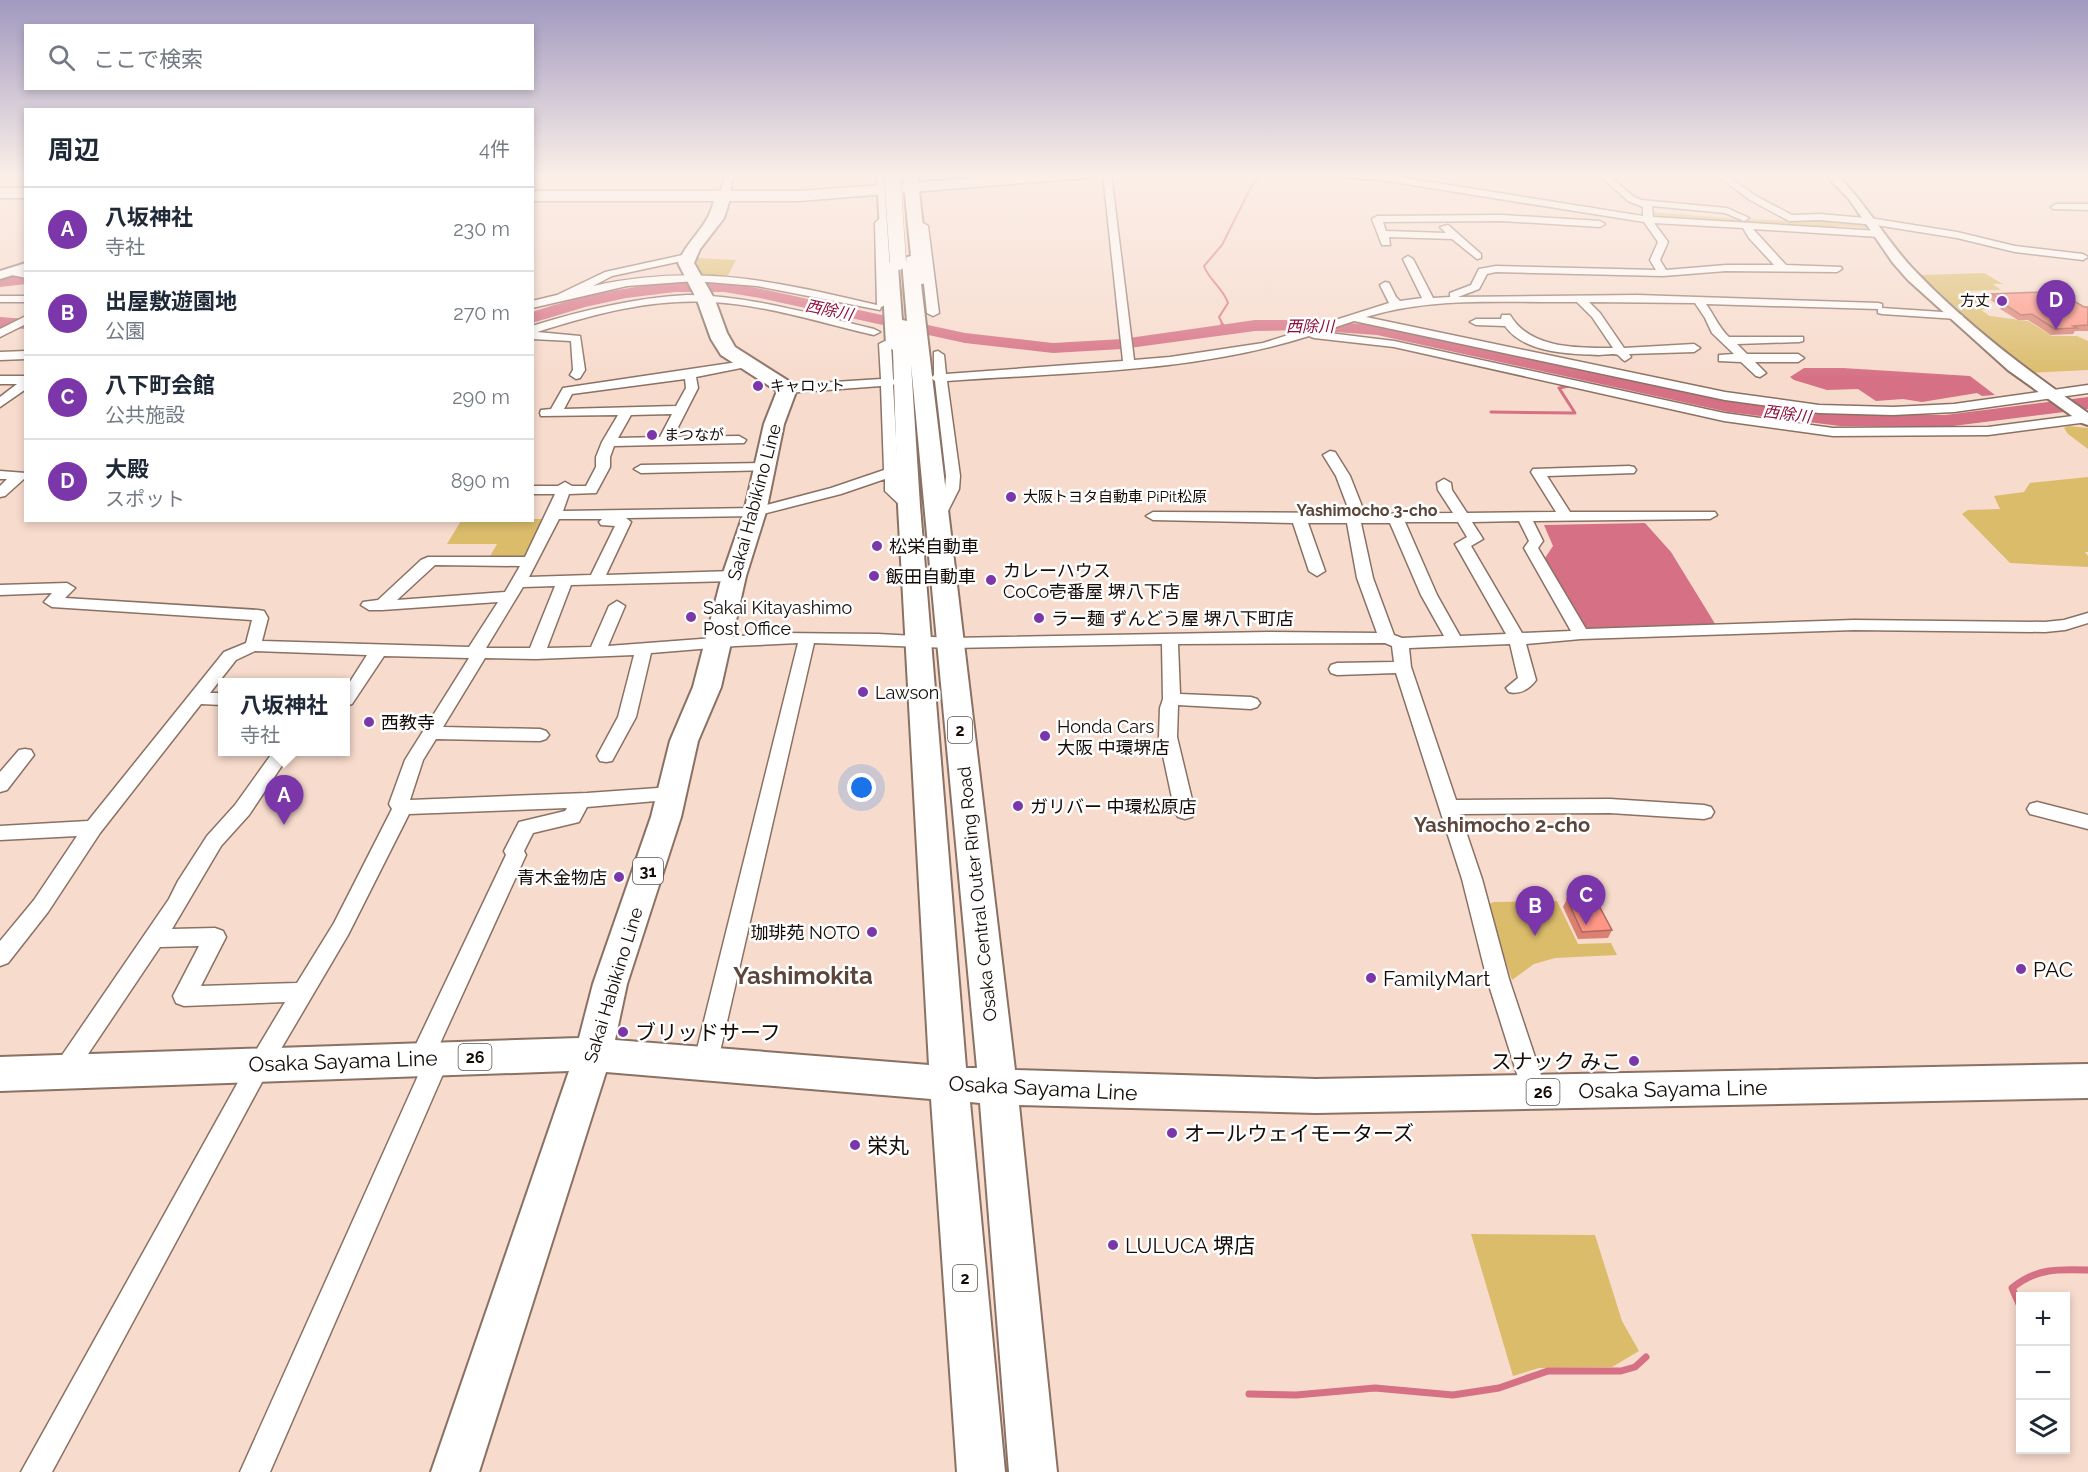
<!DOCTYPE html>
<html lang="ja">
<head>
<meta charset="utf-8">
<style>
  body { margin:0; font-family:Raleway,"Noto Sans JP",sans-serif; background:#f6f6f7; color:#1f2937 }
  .controls { position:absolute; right:18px; bottom:18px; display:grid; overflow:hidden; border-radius:0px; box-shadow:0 3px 9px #0003 }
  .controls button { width:54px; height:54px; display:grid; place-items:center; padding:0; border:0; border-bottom:2px solid #e0e1e3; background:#fff; color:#1f2937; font:30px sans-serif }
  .you { position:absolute; left:862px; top:788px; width:21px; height:21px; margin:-15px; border:4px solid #fff; border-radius:50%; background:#1a73e8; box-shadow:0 0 0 9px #1a73e833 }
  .badge { display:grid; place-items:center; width:39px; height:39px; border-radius:50%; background:#7b36a9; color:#fff; font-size:20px; font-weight:700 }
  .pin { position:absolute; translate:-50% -50px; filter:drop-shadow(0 2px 3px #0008) }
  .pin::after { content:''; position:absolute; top:32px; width:21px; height:18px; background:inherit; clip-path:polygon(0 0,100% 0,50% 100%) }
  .popup { position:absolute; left:218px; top:678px; width:132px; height:78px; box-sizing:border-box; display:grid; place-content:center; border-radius:0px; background:#fff; filter:drop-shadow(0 2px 4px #0005); font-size:20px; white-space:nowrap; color:#747a83 }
  .popup b { font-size:22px; color:#1f2937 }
  .popup::after { content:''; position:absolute; left:50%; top:100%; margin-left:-12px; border:12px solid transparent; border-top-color:#fff }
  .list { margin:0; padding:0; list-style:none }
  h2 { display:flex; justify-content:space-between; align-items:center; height:78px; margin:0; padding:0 24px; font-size:26px }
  h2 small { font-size:20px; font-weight:400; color:#747a83 }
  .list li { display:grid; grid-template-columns:39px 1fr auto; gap:18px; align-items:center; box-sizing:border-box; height:84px; padding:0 24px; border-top:2px solid #e0e1e3 }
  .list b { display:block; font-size:22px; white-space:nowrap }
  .list p { margin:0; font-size:20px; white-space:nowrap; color:#747a83 }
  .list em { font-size:20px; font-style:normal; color:#747a83 }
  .icon { flex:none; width:33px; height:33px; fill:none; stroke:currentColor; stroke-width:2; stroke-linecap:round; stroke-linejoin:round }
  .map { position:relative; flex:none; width:2088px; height:1472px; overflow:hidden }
  .search { position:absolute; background:#fff; box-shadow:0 3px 9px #0003; left:24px; top:24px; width:510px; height:66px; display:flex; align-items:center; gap:15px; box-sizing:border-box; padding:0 21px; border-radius:0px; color:#747a83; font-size:22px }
  .panel { position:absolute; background:#fff; box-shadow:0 3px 9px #0003; left:24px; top:108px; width:510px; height:414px; border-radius:0px }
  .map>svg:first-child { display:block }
  .green { fill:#dbbc6b }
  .water { fill:#d67084 }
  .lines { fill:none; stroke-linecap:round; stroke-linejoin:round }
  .stream-far2 { stroke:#d67084; stroke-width:2 }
  .stream-far1 { stroke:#d67084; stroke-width:3 }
  .stream { stroke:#d67084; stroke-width:7 }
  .river { fill:#d67084; fill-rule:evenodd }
  .minor-tunnel { stroke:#d5bcaf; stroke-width:10; stroke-dasharray:10 5; stroke-linecap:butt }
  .minor-casing { stroke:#8a7164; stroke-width:3 }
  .tertiary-casing { stroke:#8a7164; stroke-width:4 }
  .primary-casing { stroke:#8a7164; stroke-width:4 }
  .trunk-casing { stroke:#8a7164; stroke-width:3 }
  .minor { fill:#fff; fill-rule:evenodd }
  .tertiary { fill:#fff; fill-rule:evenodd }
  .primary { fill:#fff; fill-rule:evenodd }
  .trunk { fill:#fff; fill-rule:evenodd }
  .primary-bridge-casing { stroke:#8a7164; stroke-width:17; stroke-linecap:butt }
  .primary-bridge { stroke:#fff; stroke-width:16 }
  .wall { fill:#db8173 }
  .building { fill:#ff9686; stroke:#b2695e; stroke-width:1.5 }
  .poi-dot { fill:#7b36a9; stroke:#fff; stroke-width:2 }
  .labels { text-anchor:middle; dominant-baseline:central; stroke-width:5; stroke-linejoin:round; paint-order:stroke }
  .far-poi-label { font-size:15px; fill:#140b07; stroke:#fff; text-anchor:start }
  .far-water-label { font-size:16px; font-style:italic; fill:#8f0f3b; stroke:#fff }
  .far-neighbourhood-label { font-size:16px; font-weight:bold; fill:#5c453a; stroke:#fff }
  .shield { fill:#fff; stroke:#5a5451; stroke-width:1.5 }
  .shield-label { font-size:16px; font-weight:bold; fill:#140b07 }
  .street-label { font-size:18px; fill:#140b07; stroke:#fff }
  .poi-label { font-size:18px; fill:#140b07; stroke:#fff; text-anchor:start }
  .neighbourhood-label { font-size:20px; font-weight:bold; fill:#5c453a; stroke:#fff }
  .near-poi-label { font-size:21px; fill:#140b07; stroke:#fff; text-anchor:start }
  .near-street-label { font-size:21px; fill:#140b07; stroke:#fff }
  .near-neighbourhood-label { font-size:24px; font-weight:bold; fill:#5c453a; stroke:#fff }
</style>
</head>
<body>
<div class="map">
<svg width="2088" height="1472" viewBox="0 0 2088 1472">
  <rect width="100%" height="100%" fill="#f7dbcd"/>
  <path class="green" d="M1651,212l87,7 126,4 3,5 -29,-2 -1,4 -183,-13z
    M696,258l40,2 -9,17 -26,-1 -4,-5z
    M1984,273l19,11h-10l8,6 -35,1 25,17 -10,2 9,6 38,5 24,15h25l11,5v29l-59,3 -22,-17 -86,-81z
    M2068,426l20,2v21l-20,-15 -4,-6z
    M2088,477v75h-3l3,4v11l-78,-4 -48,-49 6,-4 32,-1 -6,-13 30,-4 6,-9z
    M533,519h12l-22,39h-34l8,-14h-50l14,-23z
    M1557,901l21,43 33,-1 6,12 -62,3 -21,6 -22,16 -26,-74 7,-4z
    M1471,1234l124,1 27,86 17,30 -27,16 -73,1 -26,8z"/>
  <path class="water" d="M1804,368h39l127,8 25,19 -13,1 -5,-3 -55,9 -19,-3 -27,2 -18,-12 -31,1 -33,-10 -4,-3z
    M1645,523l26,29 46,75 -126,2 -8,-3 -38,-68 8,-12 -9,-21z"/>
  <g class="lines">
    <path class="stream-far2" d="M1375,174l16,2
      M1517,196l90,14
      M1223,325l-4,-8 9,-14c-5,-15 -19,-23 -24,-37l18,-21 29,-58 11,-13"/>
    <path class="stream-far1" d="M1222,324l3,5
      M1491,412l84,1 -16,-25 10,-2"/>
    <path class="stream" d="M2020,1306l-8,-18c24,-20 46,-19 76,-18
      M1249,1394l47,1 79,-7 78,7 46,-7 49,-17h73l14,-4 11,-10"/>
    <path class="river" d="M26,274v10l-26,3v-10z
      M699,281l49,5 217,47 88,10 69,-4 133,-19h52l70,5 351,75 112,14 105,1 143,-18v12l-143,18 -105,-1 -112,-14 -351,-77 -70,-5 -52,1 -133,18 -69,4 -88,-10 -205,-45 -36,-6h-49l-49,6 -41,9 -53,16v-11c55,-18 110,-29 167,-31z
      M0,317l26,2v10l-26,-2z"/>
    <path class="minor-tunnel" d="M882,293l49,-3"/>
    <g class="minor-casing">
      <path id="minor" d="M726,174h8l-4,18 -5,3 -5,-3z
        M1103,174h8l23,186 36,-3 93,-14 126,-40 -9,-18 5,-3 4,1 7,14 4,4 22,-3 -19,-39 5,-3 5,3 20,39 17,-1v-4l21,-8 8,-16 17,-3 160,4 -6,-10 8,-18 -14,-20 -257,-41 -45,-4 -4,-3 49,1 256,41v-9l-15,-6 -30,-27h9l27,23 7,3 86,8 22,10 -5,3 -19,-8 -73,-7 1,11 226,14 5,3 -5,3 -126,-8 33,36 55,2 1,2 -5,3 -111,-1 -63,5 -167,-4 -9,2 -8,15 -21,8 179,-2 241,8 4,1v4l75,5 6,3 -6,3 -75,-5 -4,-1v-4l-172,-5c8,11 13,24 23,33h74v4l-4,1 -62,2 10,10h51l6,4 -6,4h-43l11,11 -6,4 -4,-1 -15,-14 -22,-1v-6l15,-1 -22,-21 -7,-15 -10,-15 -106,-1 11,11 24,35 70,-4 6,4 -6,4 -65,2 2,3 -6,4c-3,-1 -4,-4 -7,-6 -4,-2 -14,0 -19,0 -30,-1 -75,-2 -94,-29l-29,-1 -6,-3 6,-3h25l1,-4h8c20,34 67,33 103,33l-21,-31 -15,-15c-70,1 -144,-6 -211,15l359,75 94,13 74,2 61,-3 134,-19v8l-134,19 -61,3 -74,-2 -94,-13 -371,-79 -33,11 73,9 330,72 109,15 155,-1 100,-13v8l-100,13 -155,1 -109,-15 -330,-74 -80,-9 -5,-2c-116,37 -241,36 -362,45l13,95 -1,13 -15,30h-10l-2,-3 13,-27 1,-13 -11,-95 -4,-3 3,-3v-23l4,-1 6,4 2,19 177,-13zM1654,223l89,5 6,10 25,27h-48l-60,5 -6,-10 8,-18z
        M1715,174h9l32,22 36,19 28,-1 56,5 81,13 58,14 68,8 5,3 -5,3 -68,-8 -58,-14 -81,-13 -56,-5 -31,1 -39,-21z
        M2056,204h32v6l-35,-1 -2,-2z
        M887,211l5,3 -7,9 2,81 -6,3 -1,3 -123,-24 -62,-5 -68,5 -95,22v-7l25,-6 48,-23 82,-18 4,1v4l-79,17 -19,10c105,-23 182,-5 284,19l-2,-82z
        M1502,215l98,6 5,3 -5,3 -98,-6 -119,1 3,9 60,2 -6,-6 8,-2 33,29v4l-4,1 -25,-20 -63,-2 1,8h-8l-10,-26 5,-3z
        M923,223l5,3 11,87 -6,3 -6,-3 -9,-87z
        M11,269l15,3v6l-19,-4 -1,-2z
        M687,295c64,1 125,19 187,34l6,3 -6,3c-53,-12 -107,-30 -162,-33 -60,-4 -118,12 -175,30l43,4 5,34 -5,8 -4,1 -6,-4 3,-5 -2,-29 -39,-2v-13c51,-16 102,-28 155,-31z
        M0,296h26v6h-26z
        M26,316v8l-26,13v-8z
        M885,341l6,3 2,35 3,3 -3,3 6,105 17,16 -2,3h-10l-19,-18v-12l-44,15 -86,22 -129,2 5,4 -25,53 128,-4 8,5 -8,5 -163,4 -24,63 44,-1 18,-41 8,-5 8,5 -17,40 172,-13 98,1 73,4 317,-6 109,1 -20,-55 -10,-55h-39l17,48 -8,5 -8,-5 -16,-48 -140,-3 -7,-4 7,-4 197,1 -14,-37 -13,-21 7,-4 5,1 15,24 15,38 88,-1 -15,-23 -1,-7 7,-4 7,4 1,7 15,23 89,-1 -25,-40 2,-3 96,-3 5,1 2,3 -2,3 -87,3 23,36h145l2,3 -7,4 -177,2 10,20 -5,7 48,81 268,-9 191,2 19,-2 24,-7v10l-23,7 -20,2 -191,-2 -273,9 -55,5 10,36c-6,9 -17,15 -27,12l-3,-4 12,-10 -8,-34 -101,4 2,19 45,133 154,-1 94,6 7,2 3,5 -3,5 -7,2 -94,-6 -150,1 22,65 27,100 38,114 -4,8 -8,3 -8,-3 -4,-8 -36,-114 -25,-100 -66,-206 -59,2 -6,-2 -2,-4 2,-4 6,-2 57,-1 -2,-16 -7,-3 -207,1 2,50 71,3 6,2 3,4 -3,4 -6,2 -73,-4 -1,32 18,75 -3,5 -7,2 -7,-2 -3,-5 -16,-75 1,-29 3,-9 -1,-55 -211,4 -137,-5 -97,422 -4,7 -8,4 -8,-4 -4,-7 105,-422 -62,3 -85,7 -15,64 -24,44 -6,1 -6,-1 -3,-5 21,-39 16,-62 -98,4 -51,-1 -42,69 97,2 6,2 3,4 -3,4 -6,2 -104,-2 -13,21 -13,40 177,-7 85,-6 7,2 2,5 -2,5 -92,8 -8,15 -46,11 -9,18 2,4 -88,193 8,3 4,7 -180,414h-30l181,-403 -8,-3 -4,-7 97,-204 -2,-4 15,-29 46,-11 2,-3 -158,6 -61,121 -80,136 -216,401h-31l231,-415 33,-55 -101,4 -8,-3 -3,-7 26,-50 -39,1 -88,131 -8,4 -8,-4 -4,-7 4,-7 113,-165 9,-18 29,-45 28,-31 38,-53h18l-42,63 -28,31 -49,83 43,-1 8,3 3,6 -25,49 96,-3 37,-60 58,-114 -3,-5 16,-44 64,-102 -85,-2 -32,48 -6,2v-18l21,-33 -112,-4 -19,9 -26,33h12v12l-21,-1 -101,129 -52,79 -40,51 -8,3v-25l34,-41 43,-64 -77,4v-14l88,-5 136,-169 22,-9 6,-23 -200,-13 -8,-5 8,-9 -52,2v-10l67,-2 8,5 -10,10 193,12 6,1 4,7 -6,23 207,6 29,-45 -116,8h-13l-8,-5 2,-3 15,-2 43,-40 7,-3h97l30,-63h-23v-8h26l7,-4 7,4h14l10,-19v-10l6,-15 16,-27 -77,1 -1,-3 1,-3 10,-1 12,-21 188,-28v6l-55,11 2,11 -25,49 66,-1 7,4 -2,3 -130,3 -4,11v10l-14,26 -27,1 -6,17 192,-3 76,-20 53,-18 -3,-84 -94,7 -6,-4 6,-4 94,-6 -2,-35zM685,379l1,9 -10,18 -112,3 8,-15zM672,414l-12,23 -42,1 13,-23zM559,519h43l-3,3 2,3 14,1 -24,49 -62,2zM1519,521l10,20 -5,7 47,83 -49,2 -51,-87 12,-7 -11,-17zM1405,522h53l9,15 -12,7 51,90 -46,2 -23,-41zM1361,523h29l31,72 23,41 -42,2 -8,-3 -21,-57zM435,565l85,1 -15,26 -108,8zM555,586l-25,62h-44l37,-61z
        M26,351v8l-26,1v-8z
        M0,376h26v13l-26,18v-10l17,-13h-17z
        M765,463l7,4 -2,3 -129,3 -7,-4 7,-4z
        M0,471l26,2 -1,5 -20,18 -5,1v-11l7,-7h-7z
        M25,749l6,1 3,5 -27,35 -7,2v-20l19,-22z
        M2037,802l51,13v14l-58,-15 -3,-5 3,-5z"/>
    </g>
    <g class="tertiary-casing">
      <path id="tertiary" d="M1825,174h11c31,30 51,69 81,99 51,53 111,98 171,140v12l-6,-2 -74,-53 -100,-90 -15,-17 -44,-64z
        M26,263v8l-26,8v-8z"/>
    </g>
    <g class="primary-casing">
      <path id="primary" d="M877,174h14l11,146 5,1 -5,-60 2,-3 7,-2 -8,-82h14l12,105 -2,4 -6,1 94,786 301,9 772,-15v34l-772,15 -297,-8 38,367h-48l-29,-369 -10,-1 35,370h-48l-26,-373 -325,-27 -127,400h-48l138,-401 -569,20v-34l579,-19 14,-54 58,-167 19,-76 23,-54 29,-111 22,-64 20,-88 13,-33 -56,-36 -10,-16 -14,-39 -19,-37c8,-20 23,-31 31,-48 5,-9 5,-25 16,-27l7,4 -8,26 -24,31 -6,14 21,37 12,33 8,14 52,33 10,9 -13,35 -18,88 -20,64 -25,111 -23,54 -17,76 -54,167 -12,56 314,25 -31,-559 -5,-156 -7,-5zM911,364l66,704h-11l-46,-562z"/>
    </g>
    <g class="trunk-casing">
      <path id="trunk" d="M1032,174h61l-7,4 -287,23h-267v-10h267z
        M0,188h26v10h-26z"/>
    </g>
    <use href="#minor" class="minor"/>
    <use href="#tertiary" class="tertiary"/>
    <use href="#primary" class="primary"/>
    <use href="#trunk" class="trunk"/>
    <g class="primary-bridge-casing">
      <path id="primary-bridge" d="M892,174l6,88"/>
    </g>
    <use href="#primary-bridge" class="primary-bridge"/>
  </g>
  <path class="wall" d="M1992,294l63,4 29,9h4v24h-13l-2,3 -22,1 -23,-15h-10l-18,-11 1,-2 -12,-8z
    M1567,899l45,31 -4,8 -30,1 -15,-32z"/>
  <path class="building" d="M2043,292l12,6 5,-5 24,14h4v18l-15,1 4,2 -22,1 -23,-15 -11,1 -18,-12h4l-15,-9z
    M1595,898l17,32 -30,2 -15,-33z"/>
  <linearGradient id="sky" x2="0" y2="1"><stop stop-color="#a199c0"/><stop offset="0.46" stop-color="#fbefe8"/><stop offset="1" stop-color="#fbefe8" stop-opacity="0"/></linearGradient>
  <rect width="2088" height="380" fill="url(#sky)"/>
  <g class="poi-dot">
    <circle cx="2002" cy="301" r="6"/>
    <circle cx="758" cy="386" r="6"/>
    <circle cx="652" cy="435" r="6"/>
    <circle cx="1011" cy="497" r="6"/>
    <circle cx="877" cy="546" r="6"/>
    <circle cx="874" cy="576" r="6"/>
    <circle cx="991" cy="580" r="6"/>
    <circle cx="691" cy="617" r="6"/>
    <circle cx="1039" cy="618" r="6"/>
    <circle cx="863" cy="692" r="6"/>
    <circle cx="369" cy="722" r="6"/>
    <circle cx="1045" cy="736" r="6"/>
    <circle cx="1018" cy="806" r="6"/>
    <circle cx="619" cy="877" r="6"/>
    <circle cx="872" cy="932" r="6"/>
    <circle cx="2021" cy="969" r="6"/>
    <circle cx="1371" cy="978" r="6"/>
    <circle cx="623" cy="1032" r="6"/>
    <circle cx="1634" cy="1061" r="6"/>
    <circle cx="1172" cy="1133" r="6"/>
    <circle cx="855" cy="1145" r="6"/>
    <circle cx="1113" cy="1245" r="6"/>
  </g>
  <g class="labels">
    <g class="far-poi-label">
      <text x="1990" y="301" text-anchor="end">方丈</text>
      <text x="770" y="386">キャロット</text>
      <text x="664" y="435">まつなが</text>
      <text x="1023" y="497">大阪トヨタ自動車 PiPit松原</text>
    </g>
    <g class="far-water-label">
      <text transform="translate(829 310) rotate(12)">西除川</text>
      <text x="1310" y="326">西除川</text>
      <text transform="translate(1787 414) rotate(7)">西除川</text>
    </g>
    <g class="far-neighbourhood-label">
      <text x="1367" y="510">Yashimocho 3-cho</text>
    </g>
    <g class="shield">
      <rect x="948" y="717" width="24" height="26" rx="4.5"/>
      <rect x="633" y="858" width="30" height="26" rx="4.5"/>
      <rect x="458.5" y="1044" width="33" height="26" rx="4.5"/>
      <rect x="1526.5" y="1079" width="33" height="26" rx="4.5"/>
      <rect x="953" y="1265" width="24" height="26" rx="4.5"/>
    </g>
    <g class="shield-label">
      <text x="960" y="730">2</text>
      <text x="648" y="871">31</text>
      <text x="475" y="1057">26</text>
      <text x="1543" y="1092">26</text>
      <text x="965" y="1278">2</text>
    </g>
    <g class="street-label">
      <text transform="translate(754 502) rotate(-75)">Sakai Habikino Line</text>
      <text transform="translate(977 894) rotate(-96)">Osaka Central Outer Ring Road</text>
      <text transform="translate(613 985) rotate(-73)">Sakai Habikino Line</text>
    </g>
    <g class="poi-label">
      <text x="889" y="546">松栄自動車</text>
      <text x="1003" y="570">カレーハウス<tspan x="1003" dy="21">CoCo壱番屋 堺八下店</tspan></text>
      <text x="886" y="576">飯田自動車</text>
      <text x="703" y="607">Sakai Kitayashimo<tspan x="703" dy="21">Post Office</tspan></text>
      <text x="1051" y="618">ラー麺 ずんどう屋 堺八下町店</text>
      <text x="875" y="692">Lawson</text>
      <text x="381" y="722">西教寺</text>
      <text x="1057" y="726">Honda Cars<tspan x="1057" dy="21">大阪 中環堺店</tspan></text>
      <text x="1030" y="806">ガリバー 中環松原店</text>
      <text x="607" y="877" text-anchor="end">青木金物店</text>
      <text x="860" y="932" text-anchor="end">珈琲苑 NOTO</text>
    </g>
    <g class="neighbourhood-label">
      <text x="1502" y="825">Yashimocho 2-cho</text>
    </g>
    <g class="near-poi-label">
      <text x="2033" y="969">PAC</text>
      <text x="1383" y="978">FamilyMart</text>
      <text x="635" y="1032">ブリッドサーフ</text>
      <text x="1622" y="1061" text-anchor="end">スナック みこ</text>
      <text x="1184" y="1133">オールウェイモーターズ</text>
      <text x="867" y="1145">栄丸</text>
      <text x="1125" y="1245">LULUCA 堺店</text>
    </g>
    <g class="near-street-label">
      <text transform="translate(343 1061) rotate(-2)">Osaka Sayama Line</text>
      <text transform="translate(1043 1088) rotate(3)">Osaka Sayama Line</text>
      <text transform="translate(1673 1089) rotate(-1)">Osaka Sayama Line</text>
    </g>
    <g class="near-neighbourhood-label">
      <text x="803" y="975">Yashimokita</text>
    </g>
  </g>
</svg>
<div class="controls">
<button>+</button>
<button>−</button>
<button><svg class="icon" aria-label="layers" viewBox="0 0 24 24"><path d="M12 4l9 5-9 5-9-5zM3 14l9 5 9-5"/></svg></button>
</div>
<div class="you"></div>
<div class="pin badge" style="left:284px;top:825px">A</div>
<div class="popup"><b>八坂神社</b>寺社</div>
<div class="pin badge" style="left:1535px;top:936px">B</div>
<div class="pin badge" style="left:1586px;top:925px">C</div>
<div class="pin badge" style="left:2056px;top:330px">D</div>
<div class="search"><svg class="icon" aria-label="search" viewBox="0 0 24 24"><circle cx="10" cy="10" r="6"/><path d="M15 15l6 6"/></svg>ここで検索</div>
<section class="panel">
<h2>周辺<small>4件</small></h2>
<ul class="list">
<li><span class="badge">A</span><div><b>八坂神社</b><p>寺社</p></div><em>230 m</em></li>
<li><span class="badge">B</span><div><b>出屋敷遊園地</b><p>公園</p></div><em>270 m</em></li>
<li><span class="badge">C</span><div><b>八下町会館</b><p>公共施設</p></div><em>290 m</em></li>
<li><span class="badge">D</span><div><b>大殿</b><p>スポット</p></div><em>890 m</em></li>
</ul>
</section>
</div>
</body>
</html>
